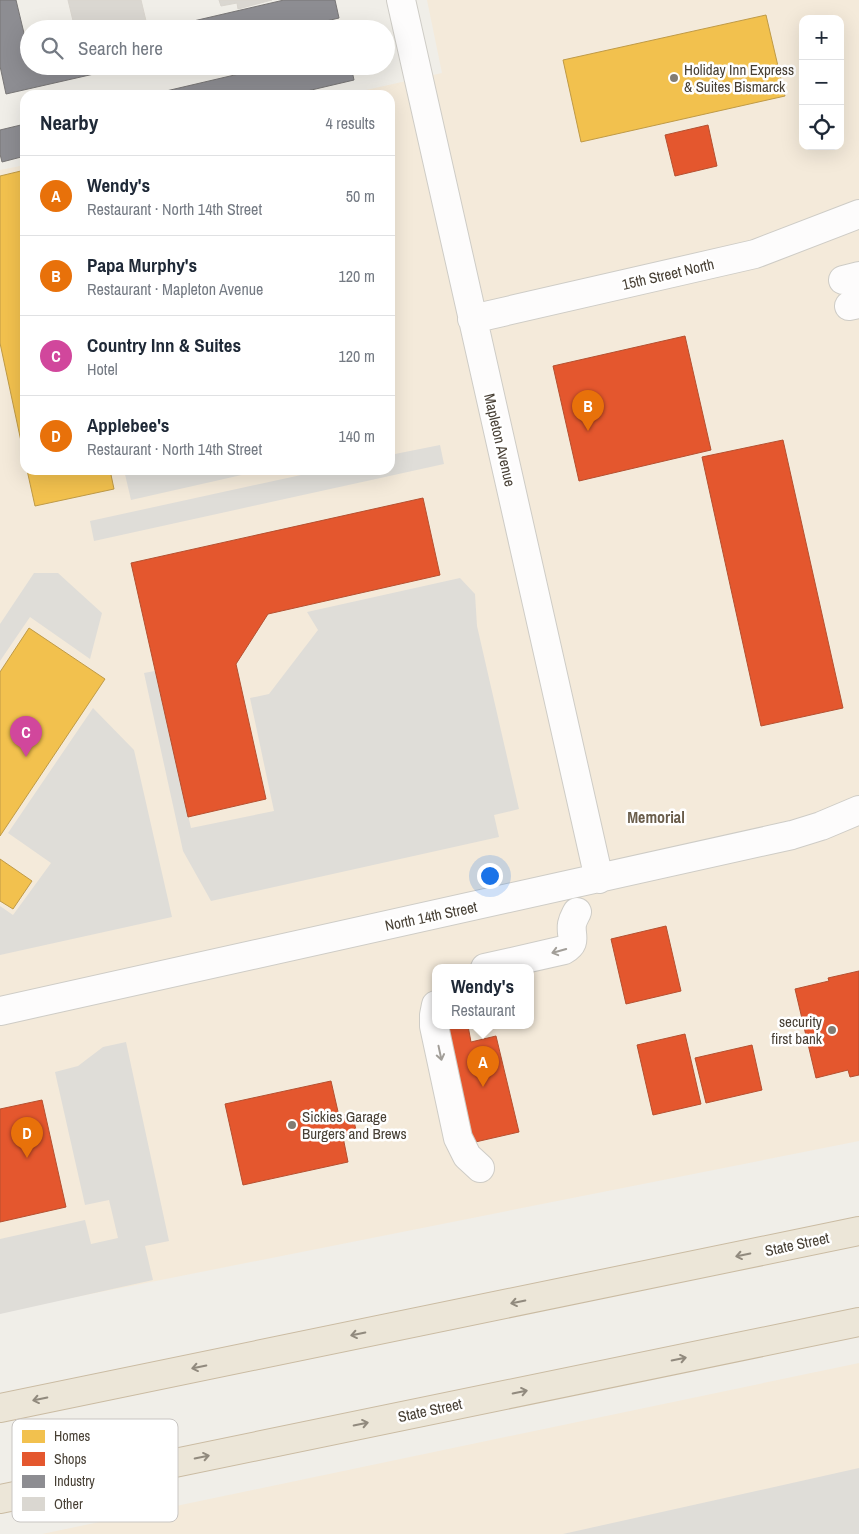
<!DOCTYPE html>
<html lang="en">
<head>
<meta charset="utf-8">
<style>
  body { margin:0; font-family:"Archivo Narrow",sans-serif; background:#f6f6f7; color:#1f2937 }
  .controls { position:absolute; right:15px; top:15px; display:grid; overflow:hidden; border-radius:10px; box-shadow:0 5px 20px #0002 }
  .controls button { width:45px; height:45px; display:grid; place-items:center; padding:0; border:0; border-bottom:1px solid #e0e1e3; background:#fff; color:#1f2937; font:25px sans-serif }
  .you { position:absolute; left:489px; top:875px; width:18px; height:18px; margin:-12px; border:4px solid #fff; border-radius:50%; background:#1a73e8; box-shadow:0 0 0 8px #1a73e833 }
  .badge { display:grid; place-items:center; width:32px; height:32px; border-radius:50%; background:#827c73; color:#fff; font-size:16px; font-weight:700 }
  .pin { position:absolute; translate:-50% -41px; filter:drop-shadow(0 1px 2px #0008) }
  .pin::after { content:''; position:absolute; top:26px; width:18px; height:15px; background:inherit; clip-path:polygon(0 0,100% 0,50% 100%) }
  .popup { position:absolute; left:432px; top:964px; width:102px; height:65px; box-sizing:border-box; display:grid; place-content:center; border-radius:10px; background:#fff; filter:drop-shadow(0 1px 4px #0005); font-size:16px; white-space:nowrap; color:#747a83 }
  .popup b { font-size:19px; color:#1f2937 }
  .popup::after { content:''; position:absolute; left:50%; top:100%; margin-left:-10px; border:10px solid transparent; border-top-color:#fff }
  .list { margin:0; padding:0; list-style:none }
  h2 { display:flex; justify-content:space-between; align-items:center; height:65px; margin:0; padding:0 20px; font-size:21px }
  h2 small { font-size:16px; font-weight:400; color:#747a83 }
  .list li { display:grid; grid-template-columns:32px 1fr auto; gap:15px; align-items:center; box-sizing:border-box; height:80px; padding:0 20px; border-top:1px solid #e0e1e3 }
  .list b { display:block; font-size:19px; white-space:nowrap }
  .list p { margin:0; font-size:16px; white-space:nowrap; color:#747a83 }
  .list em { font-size:16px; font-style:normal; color:#747a83 }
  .icon { flex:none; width:28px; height:28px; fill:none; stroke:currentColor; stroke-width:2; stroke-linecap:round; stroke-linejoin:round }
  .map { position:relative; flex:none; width:859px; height:1534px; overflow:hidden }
  .search { position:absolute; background:#fff; box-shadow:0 5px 20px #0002; left:20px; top:20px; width:375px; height:55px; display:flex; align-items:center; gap:12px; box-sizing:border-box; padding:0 18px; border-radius:28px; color:#747a83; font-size:19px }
  .panel { position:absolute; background:#fff; box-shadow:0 5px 20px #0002; left:20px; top:90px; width:375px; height:385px; border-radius:15px }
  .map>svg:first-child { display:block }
  .commercial { fill:#f4eada; fill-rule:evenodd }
  .parking { fill:#dfddd8 }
  .homes { fill:#f2c14e; stroke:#bf9a46 }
  .shops { fill:#e4572e; stroke:#b55030 }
  .industry { fill:#8d8d92; stroke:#787676 }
  .building { fill:#dad7d1; stroke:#d9d5ce }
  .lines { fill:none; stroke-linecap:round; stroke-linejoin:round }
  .minor-casing { stroke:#ceccc6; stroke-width:30 }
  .highway-casing { stroke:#cabba2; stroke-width:30 }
  .minor { stroke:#fdfcfc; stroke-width:28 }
  .highway { stroke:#ece6d8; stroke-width:28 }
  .oneway { stroke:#a29e98 }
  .oneway2 { stroke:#918a7e }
  .poi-dot { fill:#827c73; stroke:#fff; stroke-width:2 }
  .labels { text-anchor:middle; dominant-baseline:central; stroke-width:5; stroke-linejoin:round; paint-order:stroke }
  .poi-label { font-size:15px; fill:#473f34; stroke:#fff; text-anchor:start }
  .street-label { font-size:15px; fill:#473f34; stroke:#fff }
  .neighbourhood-label { font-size:16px; font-weight:bold; fill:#6a5d4b; stroke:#fff }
  .key { fill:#fff; stroke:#c8c5c2; stroke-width:1 }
  .key-label { font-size:14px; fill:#473f34 }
</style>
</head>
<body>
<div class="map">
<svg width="859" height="1534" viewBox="0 0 859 1534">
  <rect width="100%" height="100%" fill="#f0eee8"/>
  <path class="commercial" d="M427,0h432v1141l-859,171v-1142l25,-5v305h365v-375h-46l98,-22zM803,19h37v127h-37zM436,968h94v58h-94z
    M859,1363v171h-817z"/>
  <path class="parking" d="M440,445l4,19 -350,77 -4,-20 234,-51h66v-15z
    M124,470h140l-133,30z
    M34,573h24l44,40 -12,46 -60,-42 -30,44v-37z
    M460,578l15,16 2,32 42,183 -25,6 5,22 -288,64 -28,-50 -39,-178 11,-2 36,157 83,-17 -24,-113 19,-4 49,-64 -11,-18z
    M93,708l41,42 38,167 -172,38v-49l13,9 38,-52 -43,-30z
    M126,1042l43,199 -24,5 8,34 -153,34v-75l85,-19 6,24 27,-6 -9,-38 -24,5 -30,-133 23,-6 25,-19z
    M859,1468v66h-296z"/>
  <path class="homes" d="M766,15l19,81 -204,46 -18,-82z
    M25,170v290l-25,-117v-167z
    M27,470h83l4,19 -79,17z
    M29,628l76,51 -105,157v-164z
    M0,859l32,22 -19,28 -13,-8z"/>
  <path class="shops" d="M708,125l9,41 -42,10 -10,-41z
    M685,336l26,114 -132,31 -26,-115z
    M783,440l60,268 -82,18 -59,-269z
    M423,498l17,77 -172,39 -32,50 30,135 -78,18 -57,-254z
    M666,926l15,65 -55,13 -15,-65z
    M859,971v104l-9,2 -2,-7 -32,8 -21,-89 34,-8 -1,-3z
    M444,1026h24l3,16 25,-6 23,96 -48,11z
    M685,1034l16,70 -48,11 -16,-70z
    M752,1045l10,45 -56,13 -11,-45z
    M331,1081l8,35 13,-3 5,21 -14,3 5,25 -105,23 -18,-81z
    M42,1100l24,107 -66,15v-113z"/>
  <path class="industry" d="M0,0h16l13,54v12h100l-123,28 -6,-28z
    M284,0h51l4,18 -47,11h-133z
    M273,66h78l3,14 -64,15h-141z
    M25,124v32l-23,6 -2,-8v-24z"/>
  <path class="building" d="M68,0h73l6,25 -16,4h-56z
    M219,0h53l-34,9 -1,-6 -16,3z"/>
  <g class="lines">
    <g class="minor-casing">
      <path id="minor" d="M401,0l198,879
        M843,280l16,-4
        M849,306l10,-2
        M472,319l283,-65 104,-40
        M485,968l79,-18c14,-8 6,-14 8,-26 1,-5 3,-8 5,-12
        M436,1005l-2,10v11l24,112 9,18 13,12
        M0,1011l792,-176 29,-9 38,-16"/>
    </g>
    <g class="highway-casing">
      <path id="highway" d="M0,1408l859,-177
        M0,1499l859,-177"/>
    </g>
    <use href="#minor" class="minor"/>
    <use href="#highway" class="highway"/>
  </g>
  <defs><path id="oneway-shaft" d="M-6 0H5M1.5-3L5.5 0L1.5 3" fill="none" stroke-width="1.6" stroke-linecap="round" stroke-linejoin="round" transform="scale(1.25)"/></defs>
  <g class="oneway">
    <use href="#oneway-shaft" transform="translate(559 951) rotate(164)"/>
    <use href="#oneway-shaft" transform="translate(440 1053) rotate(78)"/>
  </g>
  <g class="oneway2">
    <use href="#oneway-shaft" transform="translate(743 1255) rotate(168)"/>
    <use href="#oneway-shaft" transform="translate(518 1302) rotate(168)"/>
    <use href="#oneway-shaft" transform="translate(358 1334) rotate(168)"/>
    <use href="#oneway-shaft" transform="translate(679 1359) rotate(-12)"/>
    <use href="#oneway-shaft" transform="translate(199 1367) rotate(168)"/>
    <use href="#oneway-shaft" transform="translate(520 1392) rotate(-12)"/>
    <use href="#oneway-shaft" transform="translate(40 1399) rotate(168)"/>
    <use href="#oneway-shaft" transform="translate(361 1424) rotate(-12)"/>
    <use href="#oneway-shaft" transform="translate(202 1457) rotate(-12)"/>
  </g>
  <g class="poi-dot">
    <circle cx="674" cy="78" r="5"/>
    <circle cx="832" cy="1030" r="5"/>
    <circle cx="292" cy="1125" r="5"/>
  </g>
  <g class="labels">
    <g class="poi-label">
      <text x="684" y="69">Holiday Inn Express<tspan x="684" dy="17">&amp; Suites Bismarck</tspan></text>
      <text x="822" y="1021" text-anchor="end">security<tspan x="822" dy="17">first bank</tspan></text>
      <text x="302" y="1116">Sickies Garage<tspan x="302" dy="17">Burgers and Brews</tspan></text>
    </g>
    <g class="street-label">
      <text transform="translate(668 274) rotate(-13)">15th Street North</text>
      <text transform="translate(500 440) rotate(77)">Mapleton Avenue</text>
      <text transform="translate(431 916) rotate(-12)">North 14th Street</text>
      <text transform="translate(797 1244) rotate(-12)">State Street</text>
      <text transform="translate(430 1410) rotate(-12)">State Street</text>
    </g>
    <g class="neighbourhood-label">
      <text x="656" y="817">Memorial</text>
    </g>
  </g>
  <rect x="12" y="1419" width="166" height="103" rx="8" class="key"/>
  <rect x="22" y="1430" width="23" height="13" fill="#f2c14e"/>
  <rect x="22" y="1452" width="23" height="14" fill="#e4572e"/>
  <rect x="22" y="1475" width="23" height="13" fill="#8d8d92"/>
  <rect x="22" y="1497" width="23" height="14" fill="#dad7d1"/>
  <g class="key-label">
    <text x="54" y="1441">Homes</text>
    <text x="54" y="1464">Shops</text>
    <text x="54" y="1486">Industry</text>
    <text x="54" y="1509">Other</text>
  </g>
</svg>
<div class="controls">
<button>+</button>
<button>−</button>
<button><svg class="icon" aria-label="locate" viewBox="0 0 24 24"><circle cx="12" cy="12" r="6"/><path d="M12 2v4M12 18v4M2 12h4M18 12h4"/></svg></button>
</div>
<div class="you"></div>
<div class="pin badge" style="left:483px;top:1087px;background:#e8710a">A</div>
<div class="popup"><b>Wendy's</b>Restaurant</div>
<div class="pin badge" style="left:588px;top:431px;background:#e8710a">B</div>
<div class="pin badge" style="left:26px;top:757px;background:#d1479c">C</div>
<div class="pin badge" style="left:27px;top:1158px;background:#e8710a">D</div>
<div class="search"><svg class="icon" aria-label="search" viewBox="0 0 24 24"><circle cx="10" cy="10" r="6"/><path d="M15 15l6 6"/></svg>Search here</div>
<section class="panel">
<h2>Nearby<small>4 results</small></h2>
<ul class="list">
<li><span class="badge" style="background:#e8710a">A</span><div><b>Wendy's</b><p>Restaurant · North 14th Street</p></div><em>50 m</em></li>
<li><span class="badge" style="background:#e8710a">B</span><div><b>Papa Murphy's</b><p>Restaurant · Mapleton Avenue</p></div><em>120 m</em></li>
<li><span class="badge" style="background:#d1479c">C</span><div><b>Country Inn &amp; Suites</b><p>Hotel</p></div><em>120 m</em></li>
<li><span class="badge" style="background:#e8710a">D</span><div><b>Applebee's</b><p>Restaurant · North 14th Street</p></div><em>140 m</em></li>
</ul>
</section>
</div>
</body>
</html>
